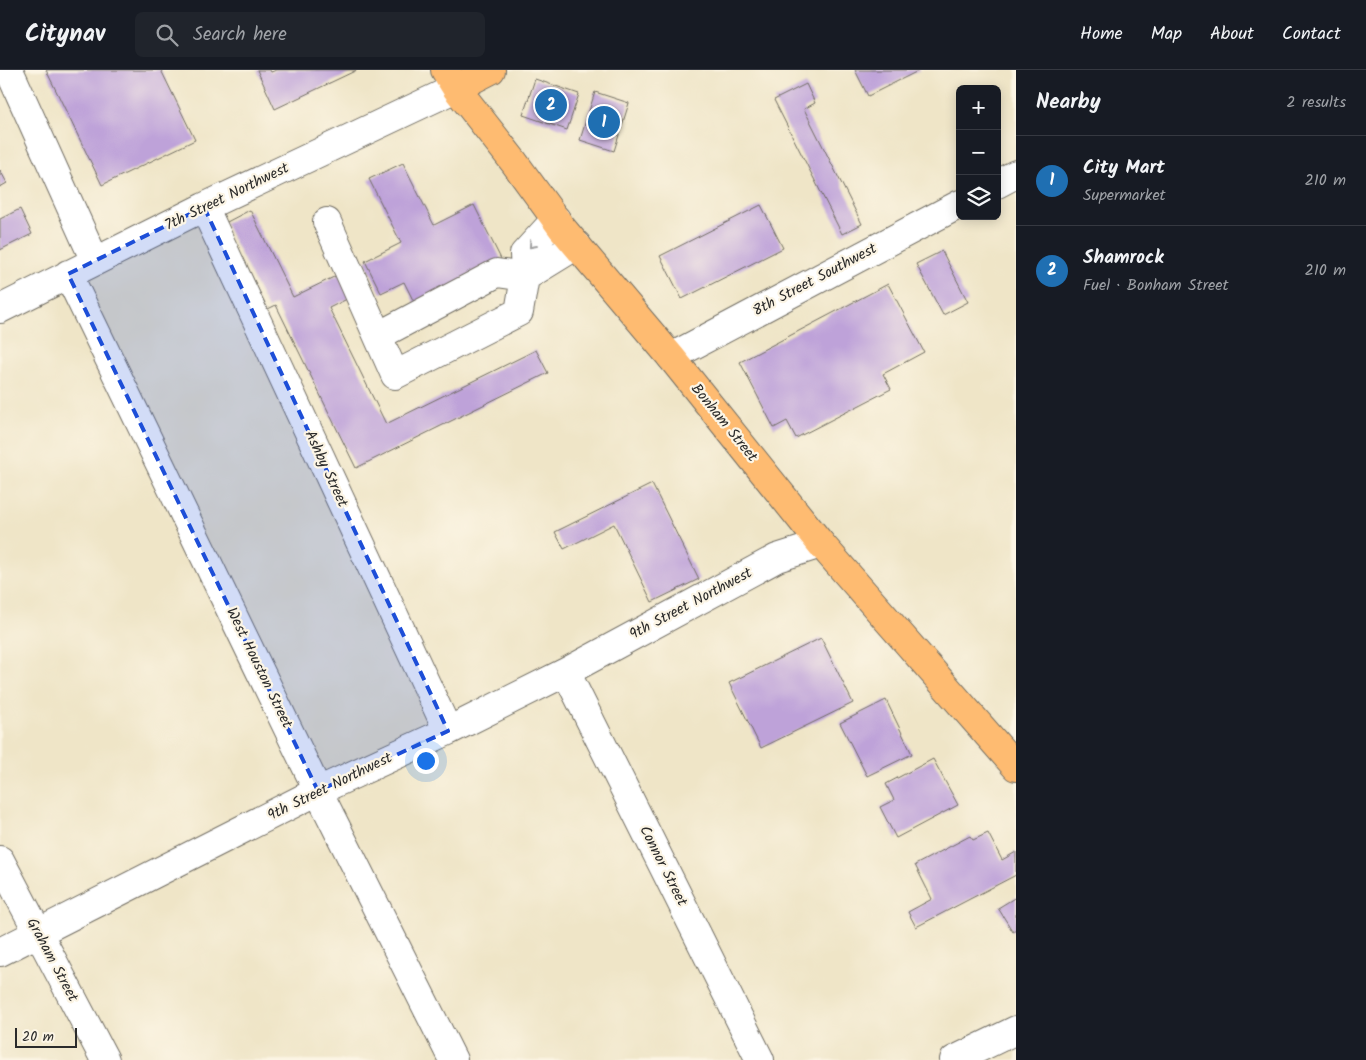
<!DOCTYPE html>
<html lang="en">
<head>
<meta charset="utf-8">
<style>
  body { margin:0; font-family:Kalam,sans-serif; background:#20242c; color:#f1f3f6 }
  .controls { position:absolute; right:15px; top:15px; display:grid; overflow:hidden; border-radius:8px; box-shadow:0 2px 12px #0003 }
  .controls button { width:45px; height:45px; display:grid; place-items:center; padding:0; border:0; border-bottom:1px solid #363941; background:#171b24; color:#f1f3f6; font:25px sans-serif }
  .scale { position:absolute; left:15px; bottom:12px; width:62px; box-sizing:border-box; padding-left:5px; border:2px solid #2b2b2b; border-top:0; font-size:14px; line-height:18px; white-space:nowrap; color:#2b2b2b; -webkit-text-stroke:4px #fcf5e5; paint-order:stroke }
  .you { position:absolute; left:425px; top:690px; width:18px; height:18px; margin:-12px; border:4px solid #fff; border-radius:50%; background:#1a73e8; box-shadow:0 0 0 8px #1a73e833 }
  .badge { display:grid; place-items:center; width:32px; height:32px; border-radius:50%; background:#1f6fb2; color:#fff; font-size:16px; font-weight:700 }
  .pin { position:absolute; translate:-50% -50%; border:2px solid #fff; box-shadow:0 1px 5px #0006 }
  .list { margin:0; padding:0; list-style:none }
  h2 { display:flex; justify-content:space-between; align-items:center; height:65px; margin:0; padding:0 20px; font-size:21px }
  h2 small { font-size:16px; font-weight:400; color:#9ea1a6 }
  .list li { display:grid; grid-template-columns:32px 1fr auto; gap:15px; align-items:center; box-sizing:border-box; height:90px; padding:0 20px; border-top:1px solid #363941 }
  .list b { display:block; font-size:19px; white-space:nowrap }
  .list p { margin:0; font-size:16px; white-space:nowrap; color:#9ea1a6 }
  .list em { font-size:16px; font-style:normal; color:#9ea1a6 }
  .icon { flex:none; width:28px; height:28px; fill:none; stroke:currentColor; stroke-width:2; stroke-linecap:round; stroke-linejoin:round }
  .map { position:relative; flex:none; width:1016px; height:990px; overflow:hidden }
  header { display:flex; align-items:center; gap:30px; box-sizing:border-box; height:70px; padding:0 25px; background:#171b24; border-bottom:1px solid #363941 }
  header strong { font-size:24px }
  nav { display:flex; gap:28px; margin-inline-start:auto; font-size:18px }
  .search { width:350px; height:45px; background:#20242c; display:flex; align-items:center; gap:12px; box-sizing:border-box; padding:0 18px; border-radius:8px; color:#9ea1a6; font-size:19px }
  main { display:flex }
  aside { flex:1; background:#171b24 }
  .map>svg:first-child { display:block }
  .building { fill:#bea2d9 }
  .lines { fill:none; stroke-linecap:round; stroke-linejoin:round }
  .minor-casing { stroke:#706c62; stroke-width:30 }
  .major-casing { stroke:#706c62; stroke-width:30 }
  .minor { stroke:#fff; stroke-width:28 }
  .major { stroke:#febb71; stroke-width:28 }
  .oneway { stroke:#a0a0a0 }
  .marked { fill:#1d4ed8; fill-opacity:0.2; stroke:#1d4ed8; stroke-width:4; stroke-dasharray:10 6; stroke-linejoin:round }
  .labels { text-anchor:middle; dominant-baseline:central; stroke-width:4.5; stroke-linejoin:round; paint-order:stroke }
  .street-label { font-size:15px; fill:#2b2b2b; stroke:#fcf5e5 }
</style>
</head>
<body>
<header>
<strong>Citynav</strong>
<div class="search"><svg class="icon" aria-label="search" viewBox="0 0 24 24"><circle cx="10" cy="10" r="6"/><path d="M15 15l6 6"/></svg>Search here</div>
<nav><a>Home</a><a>Map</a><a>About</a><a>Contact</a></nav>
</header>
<main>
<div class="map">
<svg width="1016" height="990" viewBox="0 0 1016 990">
  <rect width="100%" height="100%" fill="#fcf5e5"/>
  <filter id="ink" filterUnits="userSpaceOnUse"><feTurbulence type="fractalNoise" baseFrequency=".02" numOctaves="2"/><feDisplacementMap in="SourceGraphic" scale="10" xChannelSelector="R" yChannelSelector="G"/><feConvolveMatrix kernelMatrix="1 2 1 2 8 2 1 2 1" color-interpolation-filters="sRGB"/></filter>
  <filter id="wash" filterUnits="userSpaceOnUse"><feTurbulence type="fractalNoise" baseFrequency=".0096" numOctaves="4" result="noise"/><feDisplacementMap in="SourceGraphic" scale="20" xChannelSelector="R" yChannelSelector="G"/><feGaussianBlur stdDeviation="1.12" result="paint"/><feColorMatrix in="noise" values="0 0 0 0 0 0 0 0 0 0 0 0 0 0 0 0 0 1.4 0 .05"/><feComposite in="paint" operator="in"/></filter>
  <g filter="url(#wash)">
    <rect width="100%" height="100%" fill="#efe5c7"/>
    <g id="blocks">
      <path class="building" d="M46,0h115l34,70 -93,45z
        M257,0h13l1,2 5,-2h81l-82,39z
        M855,0h65l-52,26z
        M535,9l44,15 -12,36 -44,-15z
        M806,14l9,19 -11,6 58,115 -20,10 -68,-134z
        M595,22l34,11 -15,48 -34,-11z
        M403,93l31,62 40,-20 29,58 -87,43 -12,-24 -23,11 -16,-32 36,-18 -32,-64z
        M0,100l7,13 -7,4z
        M761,135l22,43 -101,51 -22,-43z
        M20,139l12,25 -32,16v-31z
        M250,140l43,87 49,-24 11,23 -24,12 57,116 150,-74 12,23 -192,95 -80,-163 -8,4 -43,-86z
        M942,181l26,51 -25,13 -27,-51z
        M888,214l36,68 -41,22 8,15 -95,49 -9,-17 -13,7 -34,-66z
        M652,414l47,95 -47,23 -38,-78 -50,25 -9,-17z
        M821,568l32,65 -92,45 -32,-65z
        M886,630l26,54 -45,22 -27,-53z
        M933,689l25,46 -62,33 -16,-31 14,-7 -8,-16z
        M988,763l14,27 14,-8v23l-100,52 -8,-15 24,-13 -17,-34 55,-29 3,4z
        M1016,827v33l-3,2 -15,-24z"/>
    </g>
  </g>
  <g filter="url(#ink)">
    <use href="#blocks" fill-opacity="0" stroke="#706c62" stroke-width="1"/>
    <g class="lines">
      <g class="minor-casing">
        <path id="minor" d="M9,0l86,191
          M997,114l19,-10
          M204,137l244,524
          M327,152l68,153 124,-63 6,-35 -1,-23 32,-35
          M68,204l250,517 135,269
          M0,239l204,-102 252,-119
          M378,266l119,-63 28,4 52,-32
          M671,287l289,-153
          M566,602l194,388
          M0,790l105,200
          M0,882l318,-161 130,-60 118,-59 211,-114 44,-14
          M954,990l62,-30"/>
      </g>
      <g class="major-casing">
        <path id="major" d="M445,0l11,18 58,74 48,66 109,129 150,187 195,223
          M456,18l35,-18"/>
      </g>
      <use href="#minor" class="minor"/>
      <use href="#major" class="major"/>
    </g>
    <defs><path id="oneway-chevron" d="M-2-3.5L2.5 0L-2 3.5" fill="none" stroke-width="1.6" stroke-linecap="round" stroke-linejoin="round" transform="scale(1.25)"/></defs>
    <use class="oneway" href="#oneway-chevron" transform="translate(532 175) rotate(132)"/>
  </g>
  <path class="marked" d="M204,137l244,524 -130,60 -250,-517z"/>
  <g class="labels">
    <g class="street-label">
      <text transform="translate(227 127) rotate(-26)">7th Street Northwest</text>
      <text transform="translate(815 210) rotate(-28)">8th Street Southwest</text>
      <text transform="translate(724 353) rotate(51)">Bonham Street</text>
      <text transform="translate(326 399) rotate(65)">Ashby Street</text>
      <text transform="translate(691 534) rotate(-28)">9th Street Northwest</text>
      <text transform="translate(259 598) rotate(64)">West Houston Street</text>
      <text transform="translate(330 717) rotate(-26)">9th Street Northwest</text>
      <text transform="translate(663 796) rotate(63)">Connor Street</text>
      <text transform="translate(52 890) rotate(62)">Graham Street</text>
    </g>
  </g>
</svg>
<div class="controls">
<button>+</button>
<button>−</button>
<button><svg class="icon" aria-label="layers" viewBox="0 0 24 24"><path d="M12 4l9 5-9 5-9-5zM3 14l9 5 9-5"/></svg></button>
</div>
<div class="scale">20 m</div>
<div class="you"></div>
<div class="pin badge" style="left:604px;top:52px">1</div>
<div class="pin badge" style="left:551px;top:35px">2</div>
</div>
<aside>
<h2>Nearby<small>2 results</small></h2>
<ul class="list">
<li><span class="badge">1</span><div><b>City Mart</b><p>Supermarket</p></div><em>210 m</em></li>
<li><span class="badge">2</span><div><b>Shamrock</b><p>Fuel · Bonham Street</p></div><em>210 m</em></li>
</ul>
</aside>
</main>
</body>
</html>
